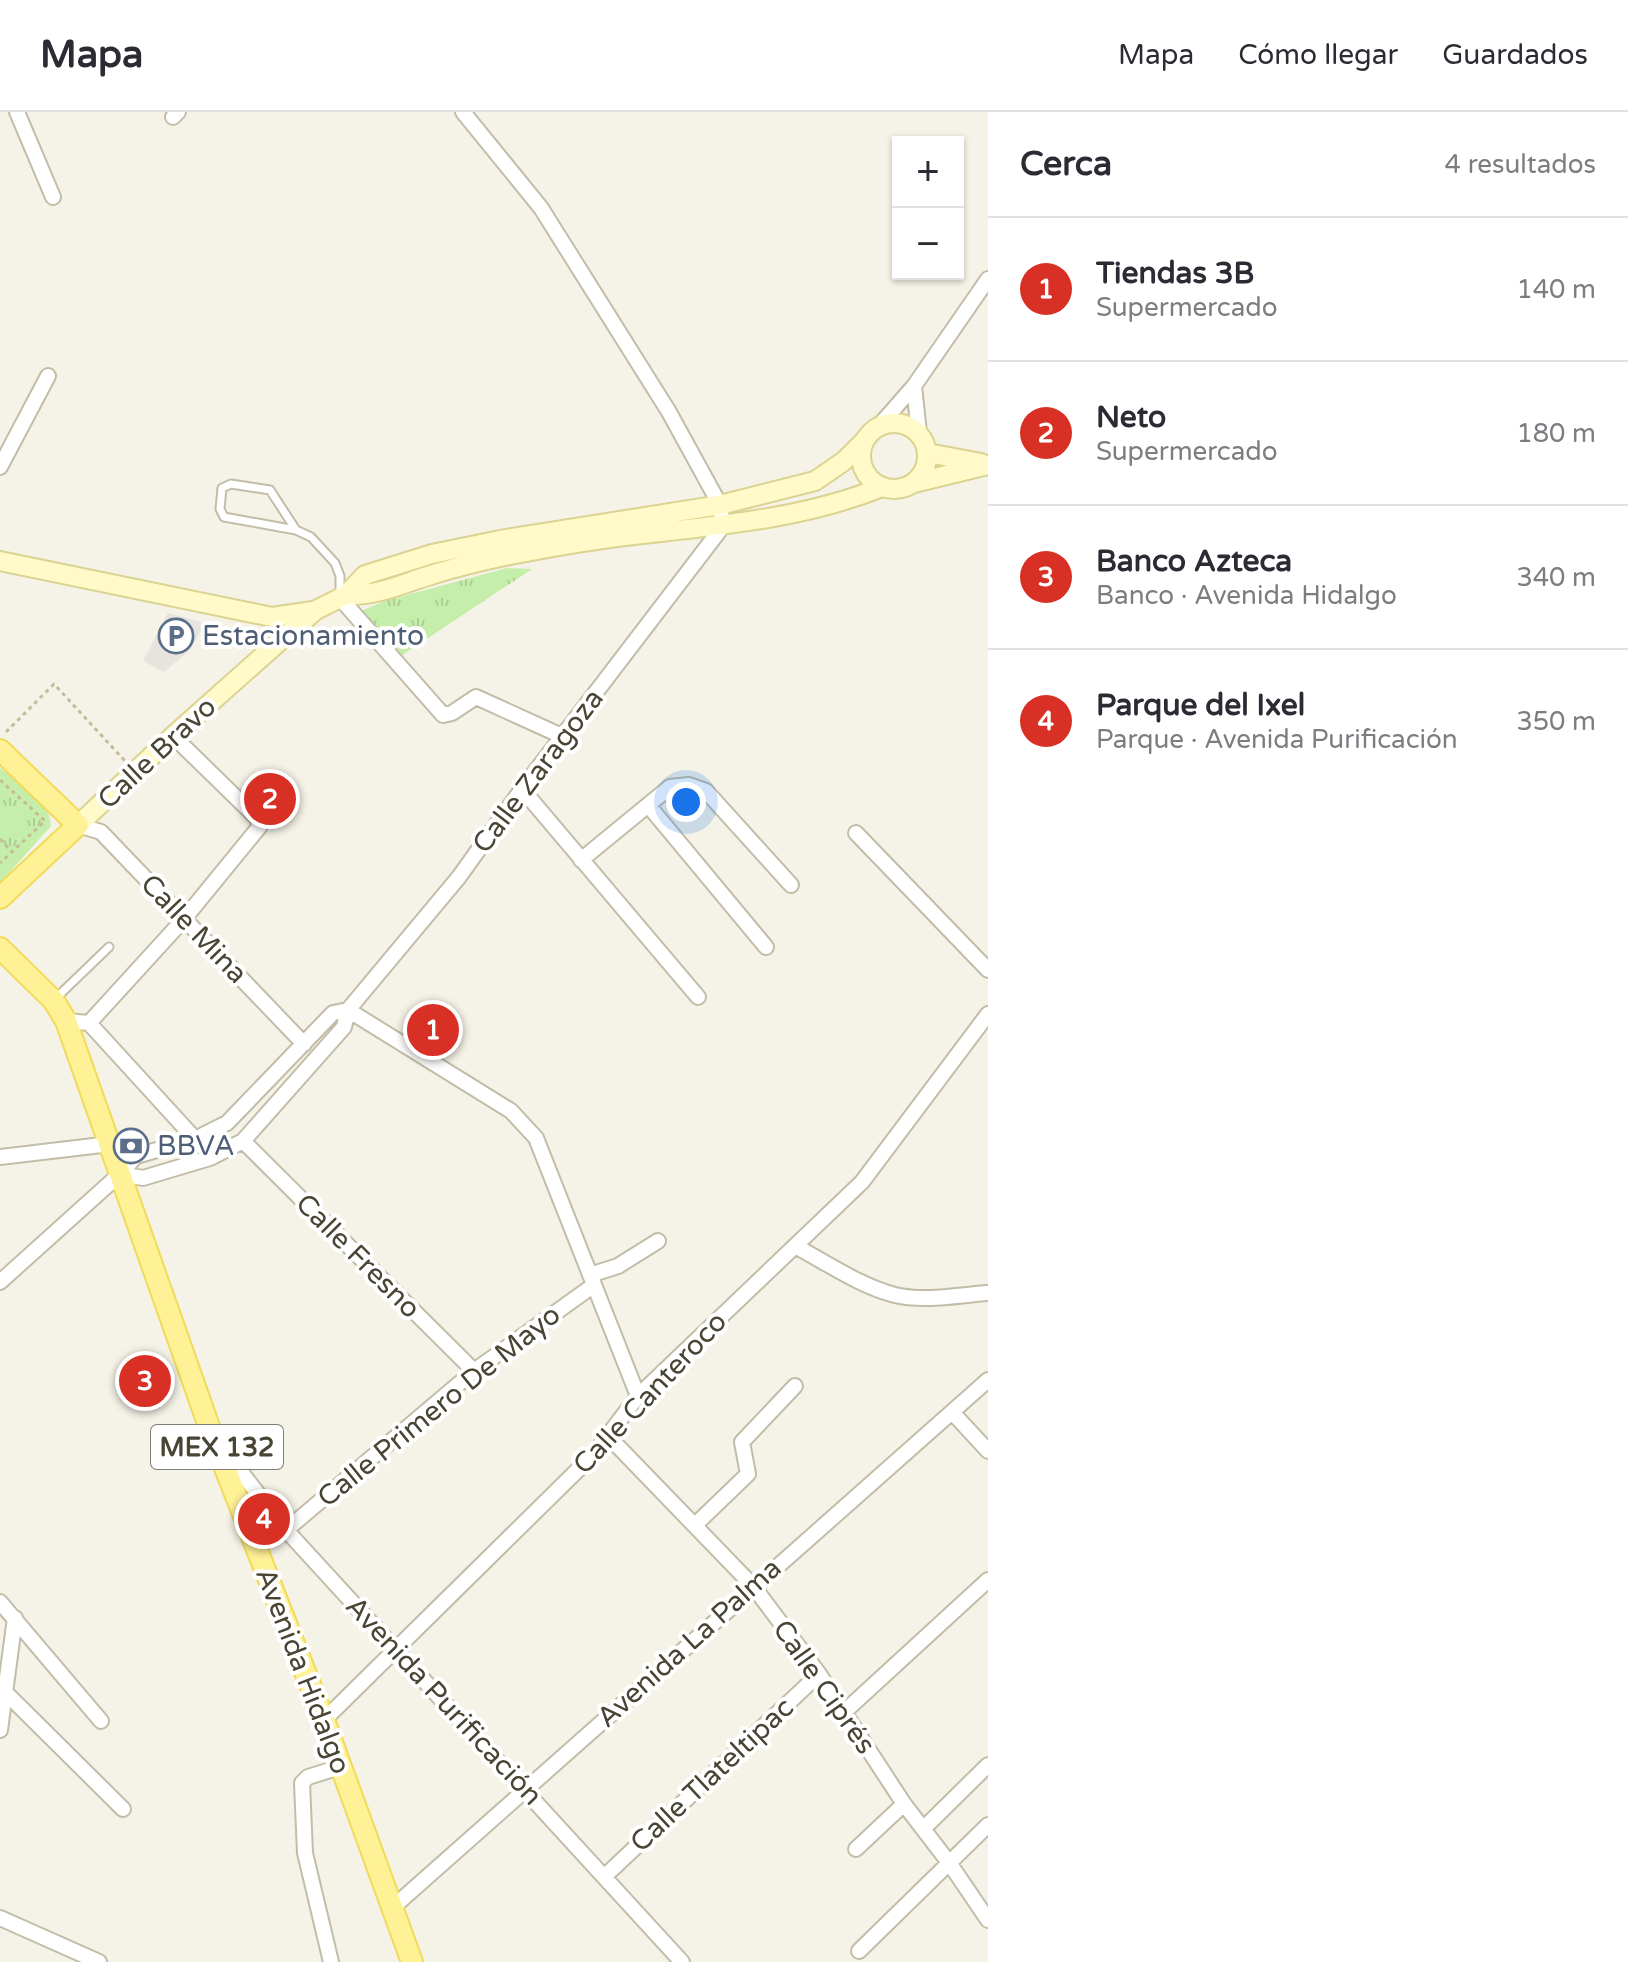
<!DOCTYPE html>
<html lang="es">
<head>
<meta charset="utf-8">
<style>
  body { margin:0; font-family:"Varela Round",sans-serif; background:#f2f2f3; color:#2b2b33 }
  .controls { position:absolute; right:24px; top:24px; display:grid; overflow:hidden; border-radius:0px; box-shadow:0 2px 6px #0004 }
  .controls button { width:72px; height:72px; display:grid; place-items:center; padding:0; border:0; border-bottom:2px solid #e1e1e2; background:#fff; color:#2b2b33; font:40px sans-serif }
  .you { position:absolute; left:686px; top:690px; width:28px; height:28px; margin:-20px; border:6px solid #fff; border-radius:50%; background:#1a73e8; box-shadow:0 0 0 12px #1a73e833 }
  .badge { display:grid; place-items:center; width:52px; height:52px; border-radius:50%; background:#d93025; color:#fff; font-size:26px; font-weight:700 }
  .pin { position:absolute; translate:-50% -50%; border:4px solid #fff; box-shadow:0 2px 8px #0006 }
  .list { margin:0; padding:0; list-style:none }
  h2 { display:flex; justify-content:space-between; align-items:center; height:104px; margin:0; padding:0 32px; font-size:34px }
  h2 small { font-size:26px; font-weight:400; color:#7c7c81 }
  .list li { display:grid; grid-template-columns:52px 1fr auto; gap:24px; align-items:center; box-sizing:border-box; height:144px; padding:0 32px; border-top:2px solid #e1e1e2 }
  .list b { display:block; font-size:30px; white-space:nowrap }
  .list p { margin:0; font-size:26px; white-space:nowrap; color:#7c7c81 }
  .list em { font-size:26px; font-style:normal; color:#7c7c81 }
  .map { position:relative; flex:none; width:988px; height:1850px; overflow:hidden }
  header { display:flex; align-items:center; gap:48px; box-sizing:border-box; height:112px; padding:0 40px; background:#fff; border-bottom:2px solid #e1e1e2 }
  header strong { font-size:38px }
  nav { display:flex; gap:44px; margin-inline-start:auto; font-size:28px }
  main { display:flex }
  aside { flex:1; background:#fff }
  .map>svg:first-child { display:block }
  .park { fill:url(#park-tufts) }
  .parking { fill:#e6e4df }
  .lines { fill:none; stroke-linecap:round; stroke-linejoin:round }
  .service-casing { stroke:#c2bda8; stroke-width:11 }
  .minor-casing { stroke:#c2bda8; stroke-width:18 }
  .secondary-casing { stroke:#dad391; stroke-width:22 }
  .primary-casing { stroke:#f1db59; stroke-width:24 }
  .path { stroke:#c5bc98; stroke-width:3; stroke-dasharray:4 4; stroke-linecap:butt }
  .service { stroke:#fff; stroke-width:7 }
  .minor { stroke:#fff; stroke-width:14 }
  .secondary { stroke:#fffac7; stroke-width:18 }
  .primary { stroke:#fff196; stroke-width:20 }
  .labels { text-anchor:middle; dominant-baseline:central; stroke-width:8; stroke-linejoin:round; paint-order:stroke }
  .shield { fill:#fff; stroke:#807d72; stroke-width:2 }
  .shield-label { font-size:26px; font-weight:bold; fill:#494535 }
  .service-label { font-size:28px; fill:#4e5e75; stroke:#fff; text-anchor:start }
  .street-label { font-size:28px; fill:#494535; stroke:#fff }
</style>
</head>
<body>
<header>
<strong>Mapa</strong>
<nav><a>Mapa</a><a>Cómo llegar</a><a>Guardados</a></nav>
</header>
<main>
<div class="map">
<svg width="988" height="1850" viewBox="0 0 988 1850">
  <defs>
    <pattern id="park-tufts" width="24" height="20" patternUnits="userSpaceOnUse" patternTransform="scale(2)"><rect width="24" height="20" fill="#c6eeab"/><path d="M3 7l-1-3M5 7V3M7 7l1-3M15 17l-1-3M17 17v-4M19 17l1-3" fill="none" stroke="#accd94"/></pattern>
  </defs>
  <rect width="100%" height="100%" fill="#f5f3e7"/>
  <path class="park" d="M507,456l25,1 -131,87 -40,-45 24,-10z
    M0,656c19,16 50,31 51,58l-51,57z"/>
  <path class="parking" d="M168,501l37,10 -15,27 -26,22 -21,-11z"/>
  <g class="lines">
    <g class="service-casing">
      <path id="service" d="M296,418l-72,-13 -4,-8 2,-21 9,-4 39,6 26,40 15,7 24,26 5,13v19
        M55,887l54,-52"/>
    </g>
    <g class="minor-casing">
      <path id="minor" d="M17,0l36,85
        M173,5l5,-5
        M914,274l5,47
        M879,314l35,-40 74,-107
        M0,355l48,-91
        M340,486l103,117 9,-2 24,-16 88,40
        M522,677l176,208
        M648,693l118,142
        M78,713l23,7 203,212
        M856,721l132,137
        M581,748l89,-73 19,-2 17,6 85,94
        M348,898l163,101 25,27 102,258
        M66,909l23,2 106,116
        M89,911l95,-104 76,-93 -3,-8 -84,-82
        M243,1029l231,230
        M0,1045l110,-13
        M120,1062l23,4 67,-20 33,-17 101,-114 4,-17 111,-133 63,-88 201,-263 -3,-21 -51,-93 -128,-204 -78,-96
        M795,1134c32,17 65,40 100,49 30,7 63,0 93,-2
        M590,1163l28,-9 40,-25
        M0,1170l120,-108 16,-18 59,-17 32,-16 106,-110 15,-3
        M952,1300l36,39
        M607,1323l146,151 66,88 85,130 46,60 38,56
        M224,1338l62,80 396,432
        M695,1413l53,-51 -6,-32 53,-56
        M286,1418l188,-159 120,-86
        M0,1490l101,119
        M5,1580l118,117
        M843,1601l145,-133
        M324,1608l270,-266 44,-58 224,-214 126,-168
        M0,1618l15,-112
        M923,1717l65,-64
        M856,1737l48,-45
        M605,1764l214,-202
        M391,1797l597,-529
        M0,1806l99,44
        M859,1839l129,-126
        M331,1850l-26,-109 -3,-70 6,-6 32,-10"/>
    </g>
    <g class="secondary-casing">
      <path id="secondary" d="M861 344a33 33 0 1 1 66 0a33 33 0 1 1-66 0Z
        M928,341l53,10
        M914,371l74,-18
        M0,449l272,56 41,-6
        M346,483c33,1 57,-12 88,-21 23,-7 47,-13 71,-18 40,-8 80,-15 120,-20 86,-10 176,-16 257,-49
        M78,713l95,-89 109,-97 34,-29 30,-15 19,-20 67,-21 68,-14 220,-35 95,-24 29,-20 20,-20"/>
    </g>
    <g class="primary-casing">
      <path id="primary" d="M0,638l78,75 -78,73
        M0,836l54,53 12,20 146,414 112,285 88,242"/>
    </g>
    <path class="path" d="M6,620l48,-48 71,77
      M0,668l45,41 -45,42
      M0,727l11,12"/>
    <use href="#service" class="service"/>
    <use href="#minor" class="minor"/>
    <use href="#secondary" class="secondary"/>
    <use href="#primary" class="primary"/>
  </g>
  <defs>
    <g id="parking-ring" transform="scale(1.8)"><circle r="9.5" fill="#fff" stroke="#5c6f8a" stroke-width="1.5"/><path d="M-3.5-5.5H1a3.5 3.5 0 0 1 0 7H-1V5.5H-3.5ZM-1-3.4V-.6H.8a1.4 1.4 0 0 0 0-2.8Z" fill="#5c6f8a"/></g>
    <g id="bank-ring" transform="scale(1.8)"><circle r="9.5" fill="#fff" stroke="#5c6f8a" stroke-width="1.5"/><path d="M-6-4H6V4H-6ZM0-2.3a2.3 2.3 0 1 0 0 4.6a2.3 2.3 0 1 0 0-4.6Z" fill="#5c6f8a"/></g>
  </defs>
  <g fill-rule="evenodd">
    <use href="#parking-ring" x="176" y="524"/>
    <use href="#bank-ring" x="131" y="1034"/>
  </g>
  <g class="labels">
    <rect class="shield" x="151" y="1313" width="132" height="44" rx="6"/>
    <g class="shield-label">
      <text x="217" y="1335">MEX 132</text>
    </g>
    <g class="service-label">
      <text x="202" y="524">Estacionamiento</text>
      <text x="157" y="1034">BBVA</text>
    </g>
    <g class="street-label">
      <text transform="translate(157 641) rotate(-43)">Calle Bravo</text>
      <text transform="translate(538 659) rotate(-53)">Calle Zaragoza</text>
      <text transform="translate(194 817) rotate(46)">Calle Mina</text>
      <text transform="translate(358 1144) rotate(45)">Calle Fresno</text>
      <text transform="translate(650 1281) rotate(-47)">Calle Canteroco</text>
      <text transform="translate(439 1294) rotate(-39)">Calle Primero De Mayo</text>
      <text transform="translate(689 1531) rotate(-42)">Avenida La Palma</text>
      <text transform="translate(303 1559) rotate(69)">Avenida Hidalgo</text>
      <text transform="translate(824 1575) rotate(55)">Calle Ciprés</text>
      <text transform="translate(444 1589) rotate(47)">Avenida Purificación</text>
      <text transform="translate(712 1663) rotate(-43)">Calle Tlateltipac</text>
    </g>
  </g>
</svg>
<div class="controls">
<button>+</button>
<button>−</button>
</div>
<div class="you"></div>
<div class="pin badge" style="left:433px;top:918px">1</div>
<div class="pin badge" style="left:270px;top:687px">2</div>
<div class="pin badge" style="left:145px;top:1269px">3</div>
<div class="pin badge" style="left:264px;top:1407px">4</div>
</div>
<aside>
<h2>Cerca<small>4 resultados</small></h2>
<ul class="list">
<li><span class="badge">1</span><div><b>Tiendas 3B</b><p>Supermercado</p></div><em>140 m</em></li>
<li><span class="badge">2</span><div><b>Neto</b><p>Supermercado</p></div><em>180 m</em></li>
<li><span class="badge">3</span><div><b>Banco Azteca</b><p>Banco · Avenida Hidalgo</p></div><em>340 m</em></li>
<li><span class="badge">4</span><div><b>Parque del Ixel</b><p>Parque · Avenida Purificación</p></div><em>350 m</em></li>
</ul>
</aside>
</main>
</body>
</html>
